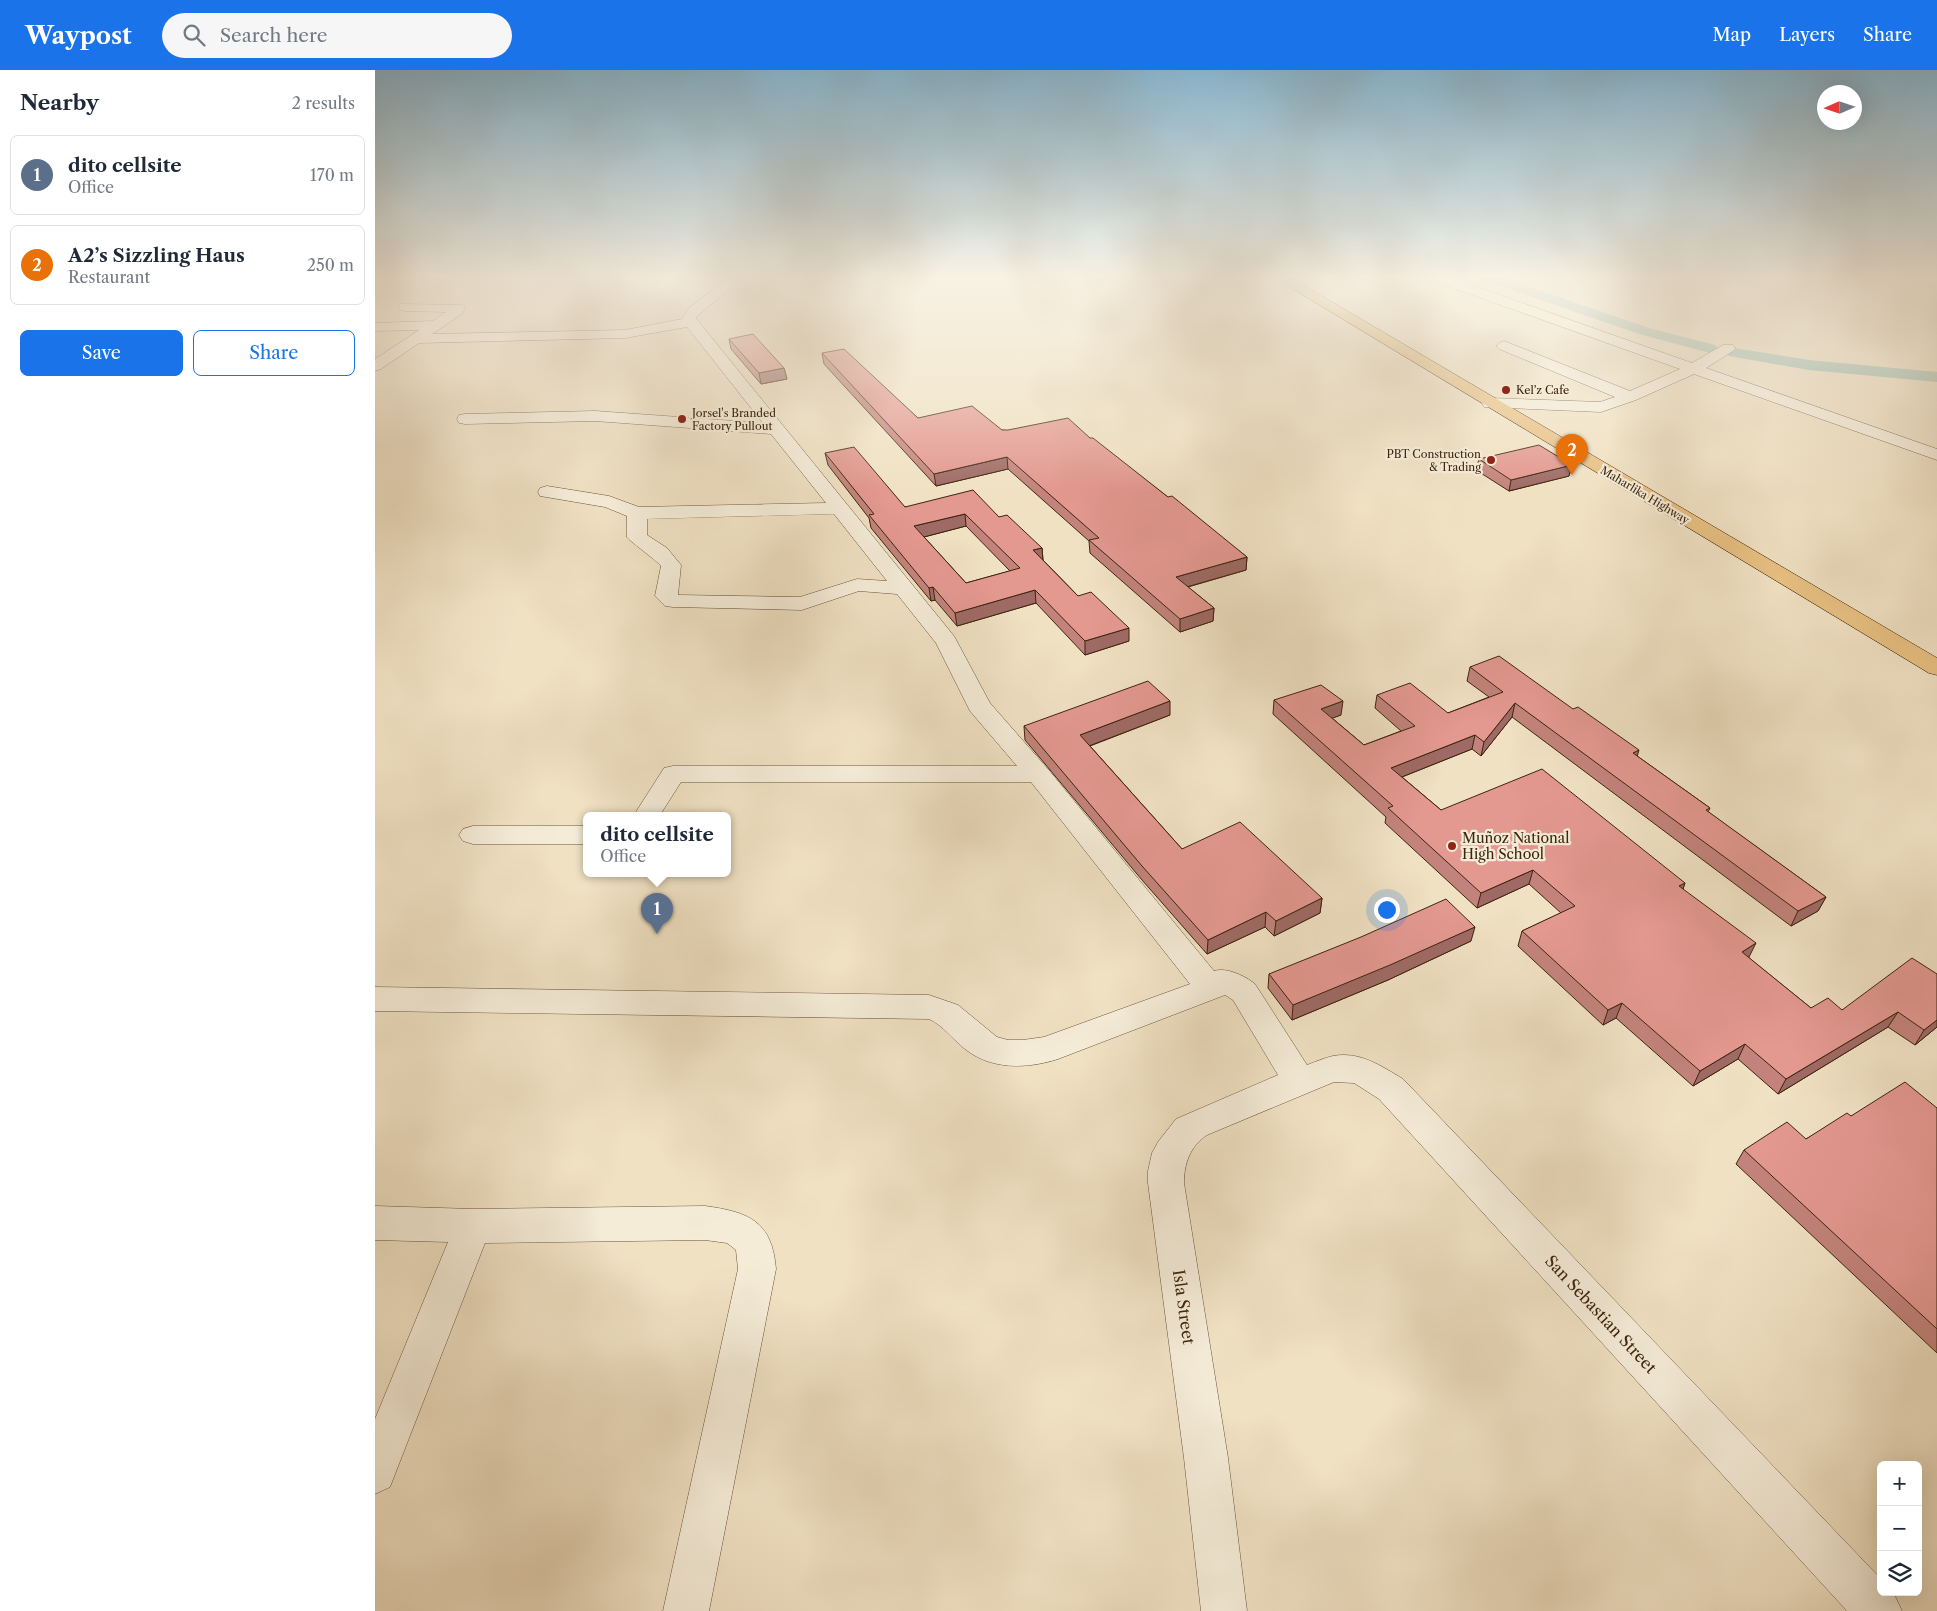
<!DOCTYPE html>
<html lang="en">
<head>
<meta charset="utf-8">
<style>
  body { margin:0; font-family:"Libre Caslon Text",serif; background:#f6f6f7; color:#1f2937 }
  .controls { position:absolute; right:15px; bottom:15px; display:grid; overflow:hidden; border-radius:8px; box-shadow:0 5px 20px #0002 }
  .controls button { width:45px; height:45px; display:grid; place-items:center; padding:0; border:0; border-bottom:1px solid #e0e1e3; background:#fff; color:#1f2937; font:25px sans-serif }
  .compass { position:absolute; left:1442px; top:15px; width:45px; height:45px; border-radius:50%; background:#fff; box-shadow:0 5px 20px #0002; rotate:267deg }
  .you { position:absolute; left:1011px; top:839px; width:18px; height:18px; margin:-12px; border:4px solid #fff; border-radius:50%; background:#1a73e8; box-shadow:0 0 0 8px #1a73e833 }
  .badge { display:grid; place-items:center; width:32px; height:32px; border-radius:50%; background:#1a73e8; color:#fff; font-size:16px; font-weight:700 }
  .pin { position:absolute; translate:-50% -41px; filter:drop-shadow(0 1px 2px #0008) }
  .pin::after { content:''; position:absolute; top:26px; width:18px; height:15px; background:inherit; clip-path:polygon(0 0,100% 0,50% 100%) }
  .popup { position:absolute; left:208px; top:742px; width:148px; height:65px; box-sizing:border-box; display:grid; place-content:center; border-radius:8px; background:#fff; filter:drop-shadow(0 1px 4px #0005); font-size:16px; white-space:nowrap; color:#747a83 }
  .popup b { font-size:19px; color:#1f2937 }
  .popup::after { content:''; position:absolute; left:50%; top:100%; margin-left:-10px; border:10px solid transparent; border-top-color:#fff }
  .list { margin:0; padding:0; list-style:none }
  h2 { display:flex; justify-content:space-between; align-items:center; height:65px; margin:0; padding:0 20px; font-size:21px }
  h2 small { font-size:16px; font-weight:400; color:#747a83 }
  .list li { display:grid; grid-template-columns:32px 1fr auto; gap:15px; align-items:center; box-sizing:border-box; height:80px; margin:0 10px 10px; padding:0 10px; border:1px solid #e0e1e3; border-radius:8px }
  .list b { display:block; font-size:19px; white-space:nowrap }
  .list p { margin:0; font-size:16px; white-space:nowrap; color:#747a83 }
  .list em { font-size:16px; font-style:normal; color:#747a83 }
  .actions { display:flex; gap:10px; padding:15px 20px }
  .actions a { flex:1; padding:11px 0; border:1px solid #1a73e8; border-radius:8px; text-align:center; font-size:18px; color:#1a73e8 }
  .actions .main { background:#1a73e8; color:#fff }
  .icon { flex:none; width:28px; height:28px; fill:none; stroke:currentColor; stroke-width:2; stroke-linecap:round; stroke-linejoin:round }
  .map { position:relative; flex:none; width:1562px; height:1541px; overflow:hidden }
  header { display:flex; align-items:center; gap:30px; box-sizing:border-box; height:70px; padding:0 25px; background:#1a73e8; color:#fff }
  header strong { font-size:24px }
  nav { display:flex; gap:28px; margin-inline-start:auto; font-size:18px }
  .search { width:350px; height:45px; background:#f6f6f7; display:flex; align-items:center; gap:12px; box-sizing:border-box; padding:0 18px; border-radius:28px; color:#747a83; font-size:19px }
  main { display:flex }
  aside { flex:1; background:#fff }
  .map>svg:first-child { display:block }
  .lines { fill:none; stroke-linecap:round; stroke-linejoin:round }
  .canal { fill:#9abeb2; fill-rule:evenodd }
  .minor-casing { stroke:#6a533a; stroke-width:1 }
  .highway-casing { stroke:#3d240c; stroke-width:1 }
  .minor { fill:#f5ecd8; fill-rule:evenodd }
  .highway { fill:#e8c082; fill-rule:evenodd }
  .wall { fill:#c3837c; stroke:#3d240c; fill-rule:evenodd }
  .shaded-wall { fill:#9f6a65; stroke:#3d240c }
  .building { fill:#e39890; stroke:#3d240c; fill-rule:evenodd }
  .poi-dot { fill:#8f2418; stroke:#f5ecd8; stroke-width:2 }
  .labels { text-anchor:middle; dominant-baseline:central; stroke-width:4.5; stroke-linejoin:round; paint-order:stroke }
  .far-poi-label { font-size:11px; fill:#3d240c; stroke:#f5ecd8; text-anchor:start }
  .far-street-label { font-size:11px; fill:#3d240c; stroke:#f5ecd8 }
  .poi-label { font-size:14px; fill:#3d240c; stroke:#f5ecd8; text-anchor:start }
  .near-street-label { font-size:16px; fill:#3d240c; stroke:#f5ecd8 }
</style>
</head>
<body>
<header>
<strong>Waypost</strong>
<div class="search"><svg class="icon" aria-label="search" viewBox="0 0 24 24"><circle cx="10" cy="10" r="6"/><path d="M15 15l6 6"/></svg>Search here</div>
<nav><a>Map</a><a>Layers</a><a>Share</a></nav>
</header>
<main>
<aside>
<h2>Nearby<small>2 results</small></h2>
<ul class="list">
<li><span class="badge" style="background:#5c6f8a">1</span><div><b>dito cellsite</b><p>Office</p></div><em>170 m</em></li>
<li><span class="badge" style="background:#e8710a">2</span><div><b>A2’s Sizzling Haus</b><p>Restaurant</p></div><em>250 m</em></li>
</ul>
<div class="actions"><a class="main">Save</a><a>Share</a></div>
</aside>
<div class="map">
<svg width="1562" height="1541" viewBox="0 0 1562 1541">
  <rect width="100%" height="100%" fill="#f0e1c3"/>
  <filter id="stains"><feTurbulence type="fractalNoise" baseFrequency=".004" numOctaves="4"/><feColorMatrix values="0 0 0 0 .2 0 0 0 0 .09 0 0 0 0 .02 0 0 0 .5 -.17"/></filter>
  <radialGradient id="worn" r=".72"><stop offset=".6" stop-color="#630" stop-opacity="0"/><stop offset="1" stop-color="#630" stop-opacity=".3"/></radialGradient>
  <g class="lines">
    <path class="canal" d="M1100,205h20l154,53 66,17 3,3 -3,3 -5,2 -71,-19 -162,-56z
      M1359,278l75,12 128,12v10l-128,-12 -80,-14 -3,-3 3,-3z"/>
    <g class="minor-casing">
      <path id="minor" d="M357,205h15l-49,40 -2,3 2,3 256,315 36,67 57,65 167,203c13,-4 31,5 41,13l52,81c8,-3 17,-7 26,-9 27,-5 48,10 70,23l478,500v13h12l9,19h-55l-468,-512 -25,-16 -20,-1 -127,53c-17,11 -23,29 -23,48l44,275 19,153h-46l-17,-153 -36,-275v-12l4,-18 6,-11 18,-23 102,-44 -45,-75 -8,-5 -167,64c-31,10 -67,11 -93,-10 -13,-10 -21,-23 -36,-30l-554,-8v-24l554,8 29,10 39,32 11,3h15l21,-3 146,-53 -159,-202h-350l-21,33h-26l30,-47 9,-2h344l-47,-55 -34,-68 -39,-49 -38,-3 -57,19 -129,-3 -8,-1 -10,-10 6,-30c-6,-7 -33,-26 -34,-29 -1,-7 0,-15 0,-21l-22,-9 -65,-11 -2,-4 2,-4 7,-2 62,10 30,11 187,-4 -55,-69 -176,-13 -130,3 -6,-1 -2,-4 2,-4 6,-1 130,-3 168,12 -76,-96 -62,11 -206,5 -38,26 -6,2v-12l44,-29 -44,1v-8l58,-2 13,-9 -41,-1 -5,-1 -2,-3 2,-3 63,1 2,3 -3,6 -30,20 193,-4 57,-11 6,-10zM459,444l53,67 -30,-2 -57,18 -122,-2 3,-30 -14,-17 -20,-13v-16z
        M1048,205h20l249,88 31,-18h10l3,3 -3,3 -27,17 231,81v11l-243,-86 -58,26 -35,12 -117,-5 -2,-4 2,-4 6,-1 110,4 15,-5 -116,-48 -3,-3 3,-3 5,-2 126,50 50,-22 -255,-91z
        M98,756h114v18h-114l-10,-3 -4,-6 4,-6z
        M0,1136l98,3 232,-3c44,6 67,15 71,63l-67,342h-46l75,-342 -2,-19 -9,-7 -22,-3 -220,3 -95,244 -15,7v-75l73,-177 -73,-2z"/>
    </g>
    <g class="highway-casing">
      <path id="highway" d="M895,205h16l651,383v17l-8,-2z"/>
    </g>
    <use href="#minor" class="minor"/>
    <use href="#highway" class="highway"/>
  </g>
  <path class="wall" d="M354,269l55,29 3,11 -26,5 -30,-35z
    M447,283l96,65 84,12 88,8 157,119 -1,13 -58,17 26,21 -1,13 -33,11 -90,-79 -1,-12 -81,-72 -72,17 -112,-122z
    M450,383l80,54 94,10 43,31 1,12 35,36 51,45 -44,14 -49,-52 -79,23 -22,-26 -4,1 -60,-73 -2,-10 -41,-53zM591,456l44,45 -44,12 -42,-46z
    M1104,389l93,6 -3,11 -60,15 -33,-21z
    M1095,597l167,89 73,52 -2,4 118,85 -8,14 -27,15 -279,-209 -31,39 -9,-7 -70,28 39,33 244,73 -2,6 66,68v1l62,50 31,2 95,-36v53l-22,18 -27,-18 -110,67 -40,-35 -45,27 -77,-68 -13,7 -85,-79 4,-15 39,-18 -32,-29 -52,24 -92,-85 1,-6 -113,-103 1,-14 67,15 -9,3 32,27 37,-14 -26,-23 2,-13 71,18 41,-16 -22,-16z
    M795,645l-80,31 92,103 140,49 -2,15 -46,23 -9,-9 -58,27 -65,-74 -117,-140 -1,-14z
    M1096,871l-83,39 -96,40 -24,-32 1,-14z
    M1562,1038v245l-201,-189 8,-14 62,-11 45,-23z"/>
  <path class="shaded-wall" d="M409,298l3,11 -26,5 -2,-11z
    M632,387l1,12 -72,17 -2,-12z
    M1197,395l-3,11 -60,15 2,-11z
    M590,444l1,12 -50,13 -2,-13z
    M667,478l1,13 -10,-11z
    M872,487l-1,13 -70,20v-13z
    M558,517l2,13 -4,1 -2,-13z
    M660,520l1,13 -79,23 -2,-13z
    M839,538l-1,13 -33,11v-13z
    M754,558v13l-44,14v-14z
    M795,631v14l-89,34 -1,-14z
    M968,631l-2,14 -22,8 2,-14z
    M1140,633l-3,14 -31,39 3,-14z
    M1100,665l-3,14 -83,33 2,-14z
    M1264,680l-4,14 -2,-11z
    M1158,800l-4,14 -52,24 4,-15z
    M1310,813l-5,14 -1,-11z
    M1451,827l-8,14 -27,15 7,-15z
    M947,828l-2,15 -46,23 2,-15z
    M891,842l-1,15 -58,27 1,-14z
    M1100,857l-4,14 -83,39 -96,40 1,-15z
    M1381,873l-7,14 -14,9 7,-14z
    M1247,933l-6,15 -13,7 5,-15z
    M1523,942l-10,15 -110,67 8,-15z
    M1562,950v7l-22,18 9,-15z
    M1370,974l-7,15 -45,27 7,-15z"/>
  <path class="building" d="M378,264l31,34 -25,5 -30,-34z
    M469,279l74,69 54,-12 30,24h6l60,-12 22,20h3l75,59 4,-1 75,61 -71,20 38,31 -34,11 -91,-79 10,-2 -92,-81 -73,17 -112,-121z
    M1164,375l33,20 -61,15 -32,-21z
    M479,377l51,60 68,-17 26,27 8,-2 35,33 -9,2 45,46 13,-4 38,36 -44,13 -50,-51 -80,23 -22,-26 -4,1 -60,-73 5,-1 -49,-61zM590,444l55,54 -54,15 -52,-57z
    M1124,586l74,53 5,-2 61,43 -6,3 77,55 -4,2 120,87 -28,14 -283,-208 -31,39 -9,-7 -84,33 50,42 101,-41 143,114 -6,3 77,57 -14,9 69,56 17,-10 14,12 70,-52 25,16v46l-13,10 -26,-18 -112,67 -41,-35 -45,27 -78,-68 -14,7 -86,-79 53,-25 -42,-36 -52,23 -93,-85 5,-2 -119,-106 47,-15 22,16 -22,8 43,36 51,-19 -38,-31 33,-12 38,30 55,-21 -33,-25z
    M773,611l22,20 -90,34 102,114 58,-27 82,76 -46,23 -10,-9 -58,28 -66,-74 -118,-140z
    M1071,829l29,28 -85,38 -97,40 -24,-31 92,-37z
    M1530,1012l32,26v221l-193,-179 43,-28 19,17 41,-26 4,3z"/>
  <linearGradient id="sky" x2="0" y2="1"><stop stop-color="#89b8d2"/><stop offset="0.49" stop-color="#f8f2e4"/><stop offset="1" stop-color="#f8f2e4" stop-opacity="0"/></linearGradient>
  <rect width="1562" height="421" fill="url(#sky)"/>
  <g class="poi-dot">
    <circle cx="1131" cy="320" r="5"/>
    <circle cx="307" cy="349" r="5"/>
    <circle cx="1116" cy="390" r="5"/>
    <circle cx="1077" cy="776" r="5"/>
  </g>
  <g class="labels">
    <g class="far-poi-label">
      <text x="1141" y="320">Kel’z Cafe</text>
      <text x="317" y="343">Jorsel's Branded<tspan x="317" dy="13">Factory Pullout</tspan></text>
      <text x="1106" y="384" text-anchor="end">PBT Construction<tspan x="1106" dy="13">&amp; Trading</tspan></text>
    </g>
    <g class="far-street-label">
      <text transform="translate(1270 425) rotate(31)">Maharlika Highway</text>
    </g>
    <g class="poi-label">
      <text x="1087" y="768">Muñoz National<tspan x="1087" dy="16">High School</tspan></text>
    </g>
    <g class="near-street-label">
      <text transform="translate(809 1237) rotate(82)">Isla Street</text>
      <text transform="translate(1226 1244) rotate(47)">San Sebastian Street</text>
    </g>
  </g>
  <rect width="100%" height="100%" filter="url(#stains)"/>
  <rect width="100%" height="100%" fill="url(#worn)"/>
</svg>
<div class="controls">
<button>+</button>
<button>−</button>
<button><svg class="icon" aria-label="layers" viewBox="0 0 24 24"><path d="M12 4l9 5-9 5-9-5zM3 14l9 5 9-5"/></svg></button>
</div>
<svg class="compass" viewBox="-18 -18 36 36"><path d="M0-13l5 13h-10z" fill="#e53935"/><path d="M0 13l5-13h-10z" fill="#747a83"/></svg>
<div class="you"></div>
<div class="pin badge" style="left:282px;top:864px;background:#5c6f8a">1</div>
<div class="popup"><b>dito cellsite</b>Office</div>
<div class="pin badge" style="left:1197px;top:405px;background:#e8710a">2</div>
</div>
</main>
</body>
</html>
